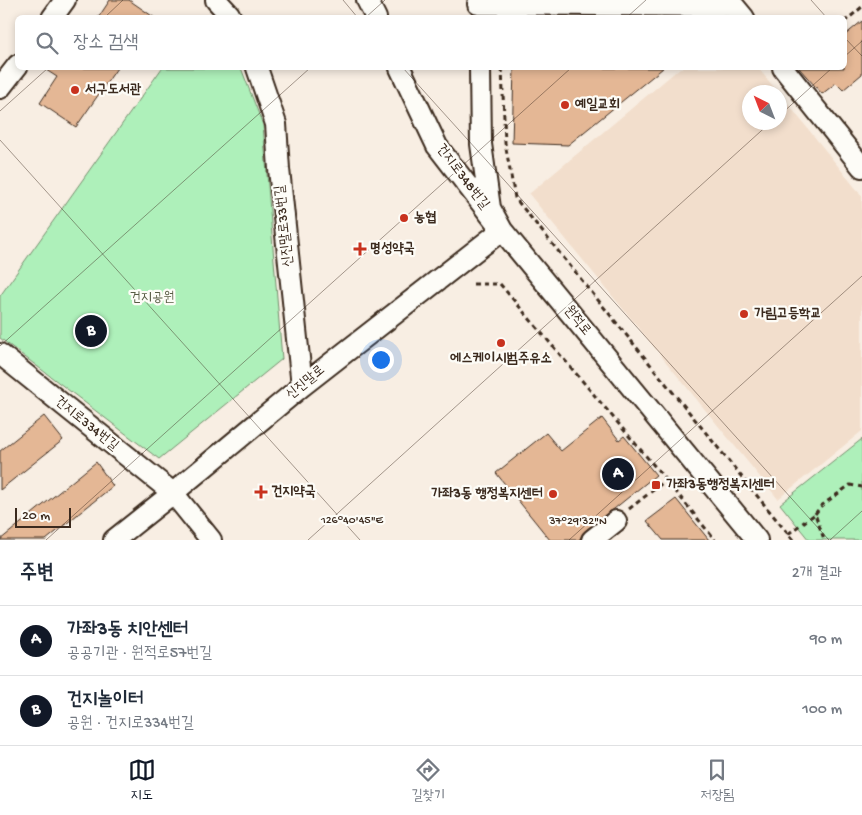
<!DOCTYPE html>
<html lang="ko">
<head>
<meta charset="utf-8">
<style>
  body { margin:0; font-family:"Gochi Hand","Poor Story",sans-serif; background:#f2f2f3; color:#1f2937 }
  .compass { position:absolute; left:742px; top:85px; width:45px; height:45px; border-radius:50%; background:#fff; box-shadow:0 2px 8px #0003; rotate:318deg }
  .scale { position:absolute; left:15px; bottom:12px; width:56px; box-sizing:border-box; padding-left:5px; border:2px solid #3b2a1e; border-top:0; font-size:14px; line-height:18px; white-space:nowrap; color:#3b2a1e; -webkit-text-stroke:4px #fdfcf7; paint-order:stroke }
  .you { position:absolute; left:380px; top:359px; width:18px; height:18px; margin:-12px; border:4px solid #fff; border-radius:50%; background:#1a73e8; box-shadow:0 0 0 8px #1a73e833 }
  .badge { display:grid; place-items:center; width:32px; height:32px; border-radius:50%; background:#111827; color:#fff; font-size:16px; font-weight:700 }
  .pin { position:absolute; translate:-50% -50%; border:2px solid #fff; box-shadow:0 1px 5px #0006 }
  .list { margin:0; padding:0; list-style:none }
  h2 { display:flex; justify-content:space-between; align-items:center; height:65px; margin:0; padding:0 20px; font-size:21px }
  h2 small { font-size:16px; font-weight:400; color:#747a83 }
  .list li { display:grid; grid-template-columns:32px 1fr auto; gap:15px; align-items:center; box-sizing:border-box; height:70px; padding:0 20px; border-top:1px solid #e0e1e3 }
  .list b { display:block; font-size:19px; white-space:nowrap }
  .list p { margin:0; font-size:16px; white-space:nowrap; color:#747a83 }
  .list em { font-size:16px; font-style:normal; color:#747a83 }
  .icon { flex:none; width:28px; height:28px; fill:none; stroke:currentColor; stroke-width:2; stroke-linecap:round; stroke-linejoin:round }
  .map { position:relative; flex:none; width:862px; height:540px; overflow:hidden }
  .search { position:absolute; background:#fff; box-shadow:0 2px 8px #0003; left:15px; right:15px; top:15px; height:55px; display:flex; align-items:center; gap:12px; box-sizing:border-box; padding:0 18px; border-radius:8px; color:#747a83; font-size:19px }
  .sheet { height:205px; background:#fff }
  nav { display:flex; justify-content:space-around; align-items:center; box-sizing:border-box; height:70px; border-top:1px solid #e0e1e3; background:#fff; font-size:14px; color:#747a83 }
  nav a { display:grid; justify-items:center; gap:2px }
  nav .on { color:#111827 }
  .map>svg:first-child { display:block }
  .built { fill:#f2decc }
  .green { fill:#aef0ba; stroke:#748d6c }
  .building { fill:#e4b795; stroke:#3b2a1e }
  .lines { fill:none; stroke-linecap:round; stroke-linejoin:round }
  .minor-casing { stroke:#3b2a1e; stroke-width:24 }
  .path { stroke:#3b2a1e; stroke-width:3; stroke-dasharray:5 4; stroke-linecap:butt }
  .minor { stroke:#fdfcf7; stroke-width:20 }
  .ticks { fill:none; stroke:#3b2a1e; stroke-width:1; stroke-opacity:0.45 }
  .poi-dot { fill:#c8321e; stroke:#fdfcf7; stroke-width:2 }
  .labels { text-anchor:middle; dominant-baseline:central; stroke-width:4.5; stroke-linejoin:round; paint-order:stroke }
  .poi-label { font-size:14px; font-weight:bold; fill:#3b2a1e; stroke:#fdfcf7; text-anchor:start }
  .street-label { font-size:14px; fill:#3b2a1e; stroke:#fdfcf7 }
  .park-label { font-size:14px; fill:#585c45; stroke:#fdfcf7 }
  .ticks-label { font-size:12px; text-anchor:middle; fill:#3b2a1e; stroke:#fdfcf7; stroke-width:4.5; stroke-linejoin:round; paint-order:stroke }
</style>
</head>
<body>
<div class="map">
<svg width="862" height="540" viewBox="0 0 862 540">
  <rect width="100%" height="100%" fill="#f8eee3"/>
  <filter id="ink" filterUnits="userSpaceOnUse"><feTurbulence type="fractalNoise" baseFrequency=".02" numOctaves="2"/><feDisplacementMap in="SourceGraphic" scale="10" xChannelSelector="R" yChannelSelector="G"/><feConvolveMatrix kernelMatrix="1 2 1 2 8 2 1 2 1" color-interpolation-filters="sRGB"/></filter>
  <g filter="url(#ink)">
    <path class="built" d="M680,68h78l20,24h-28v30h30v-28l82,102v235l-84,68 -249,-305z"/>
    <path class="green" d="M162,68h79l22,57 19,234 -123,100 -159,-121v-42z
      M862,439v101h-53l-29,-36z"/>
    <path class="building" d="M110,0h19l26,18h-57z
      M862,21v53l-19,16 -7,-7 -14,11 -23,-26h45v-32z
      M43,68h74l-41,59 -36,-24 17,-26z
      M514,68h149l-95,77 -56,-2z
      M44,416l19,24 -63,50v-39z
      M602,418l17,22 5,-4 32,39 -42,34 -5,3 -24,19 -6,9h-29l-54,-67 50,-40 15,18z
      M96,462l17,24 -67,54h-46z
      M676,499l33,41h-46l-16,-19z"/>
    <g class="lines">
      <g class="minor-casing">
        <path id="minor" d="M216,0l13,14 2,4
          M367,0l9,18
          M478,4l256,2 10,12
          M52,18l13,-18
          M257,68l19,56 3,45 23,217
          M480,68l1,76 9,64 12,22 255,310
          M783,68l79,99
          M0,88l18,-23
          M0,354l173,139 38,47
          M114,540l59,-47 129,-107 200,-156 -65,-84 -37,-78
          M592,540l24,-19"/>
      </g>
      <path class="path" d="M844,22l18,-15
        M502,68l3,75 10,55 278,342
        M473,284h27l168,198 47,58
        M629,509l37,-29
        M815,514l6,-8 29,-21 12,2
        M788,534l27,-20 9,25 2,1"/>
      <use href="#minor" class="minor"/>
    </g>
  </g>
  <path class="ticks" d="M343,0l15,18M811,0l16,18M104,18l19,-18M365,18l20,-18M626,18l20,-18M844,37l18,19M844,57l18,-16M403,68l426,472M0,111l48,-43M780,115l52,-47M0,140l360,400M0,346l310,-278M46,540l525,-472M308,540l463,-418M569,540l293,-264M830,540l32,-29"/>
  <g class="poi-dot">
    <circle cx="75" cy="90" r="5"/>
    <circle cx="565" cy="105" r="5"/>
    <circle cx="404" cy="218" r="5"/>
    <path d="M357.5 241.5h5v5h5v5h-5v5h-5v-5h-5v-5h5z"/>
    <circle cx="744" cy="314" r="5"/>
    <circle cx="501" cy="343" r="5"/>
    <rect x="651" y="480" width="10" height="10" rx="2.5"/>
    <path d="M258.5 484.5h5v5h5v5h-5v5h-5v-5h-5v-5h5z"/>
    <circle cx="553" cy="494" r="5"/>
  </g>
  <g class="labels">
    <g class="poi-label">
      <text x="85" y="90">서구도서관</text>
      <text x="575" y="105">예일교회</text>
      <text x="414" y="218">농협</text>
      <text x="370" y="249">명성약국</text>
      <text x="754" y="314">가림고등학교</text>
      <text x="501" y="359" text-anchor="middle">에스케이시범주유소</text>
      <text x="666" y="485">가좌3동행정복지센터</text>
      <text x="271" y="492">건지약국</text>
      <text x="543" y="494" text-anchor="end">가좌3동 행정복지센터</text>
    </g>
    <g class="street-label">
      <text transform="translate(462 177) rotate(53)">건지로348번길</text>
      <text transform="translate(285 226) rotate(-96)">신진말로33번길</text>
      <text transform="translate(577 321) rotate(51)">원적로</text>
      <text transform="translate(306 383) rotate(-39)">신진말로</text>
      <text transform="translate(86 424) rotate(39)">건지로334번길</text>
    </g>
    <g class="park-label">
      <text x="152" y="298">건지공원</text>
    </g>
  </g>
  <g class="ticks-label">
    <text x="352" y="523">126°40'45"E</text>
    <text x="578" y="524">37°29'32"N</text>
  </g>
</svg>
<svg class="compass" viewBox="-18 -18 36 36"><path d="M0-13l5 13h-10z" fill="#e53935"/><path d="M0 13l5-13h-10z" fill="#747a83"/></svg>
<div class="scale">20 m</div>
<div class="you"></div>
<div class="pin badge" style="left:618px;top:474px">A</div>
<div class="pin badge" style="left:91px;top:331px">B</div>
<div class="search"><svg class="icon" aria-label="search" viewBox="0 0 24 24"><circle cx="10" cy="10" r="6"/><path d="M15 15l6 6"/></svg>장소 검색</div>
</div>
<section class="sheet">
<h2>주변<small>2개 결과</small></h2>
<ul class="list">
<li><span class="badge">A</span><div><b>가좌3동 치안센터</b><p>공공기관 · 원적로57번길</p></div><em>90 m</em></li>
<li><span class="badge">B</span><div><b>건지놀이터</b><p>공원 · 건지로334번길</p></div><em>100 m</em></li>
</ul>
</section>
<nav>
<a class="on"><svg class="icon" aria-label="map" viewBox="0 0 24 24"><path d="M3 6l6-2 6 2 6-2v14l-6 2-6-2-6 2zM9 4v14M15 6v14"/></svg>지도</a>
<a><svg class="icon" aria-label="directions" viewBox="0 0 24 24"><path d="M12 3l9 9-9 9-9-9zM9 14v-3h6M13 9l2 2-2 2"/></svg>길찾기</a>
<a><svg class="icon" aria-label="saved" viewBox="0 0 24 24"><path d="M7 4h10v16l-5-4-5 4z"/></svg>저장됨</a>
</nav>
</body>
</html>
